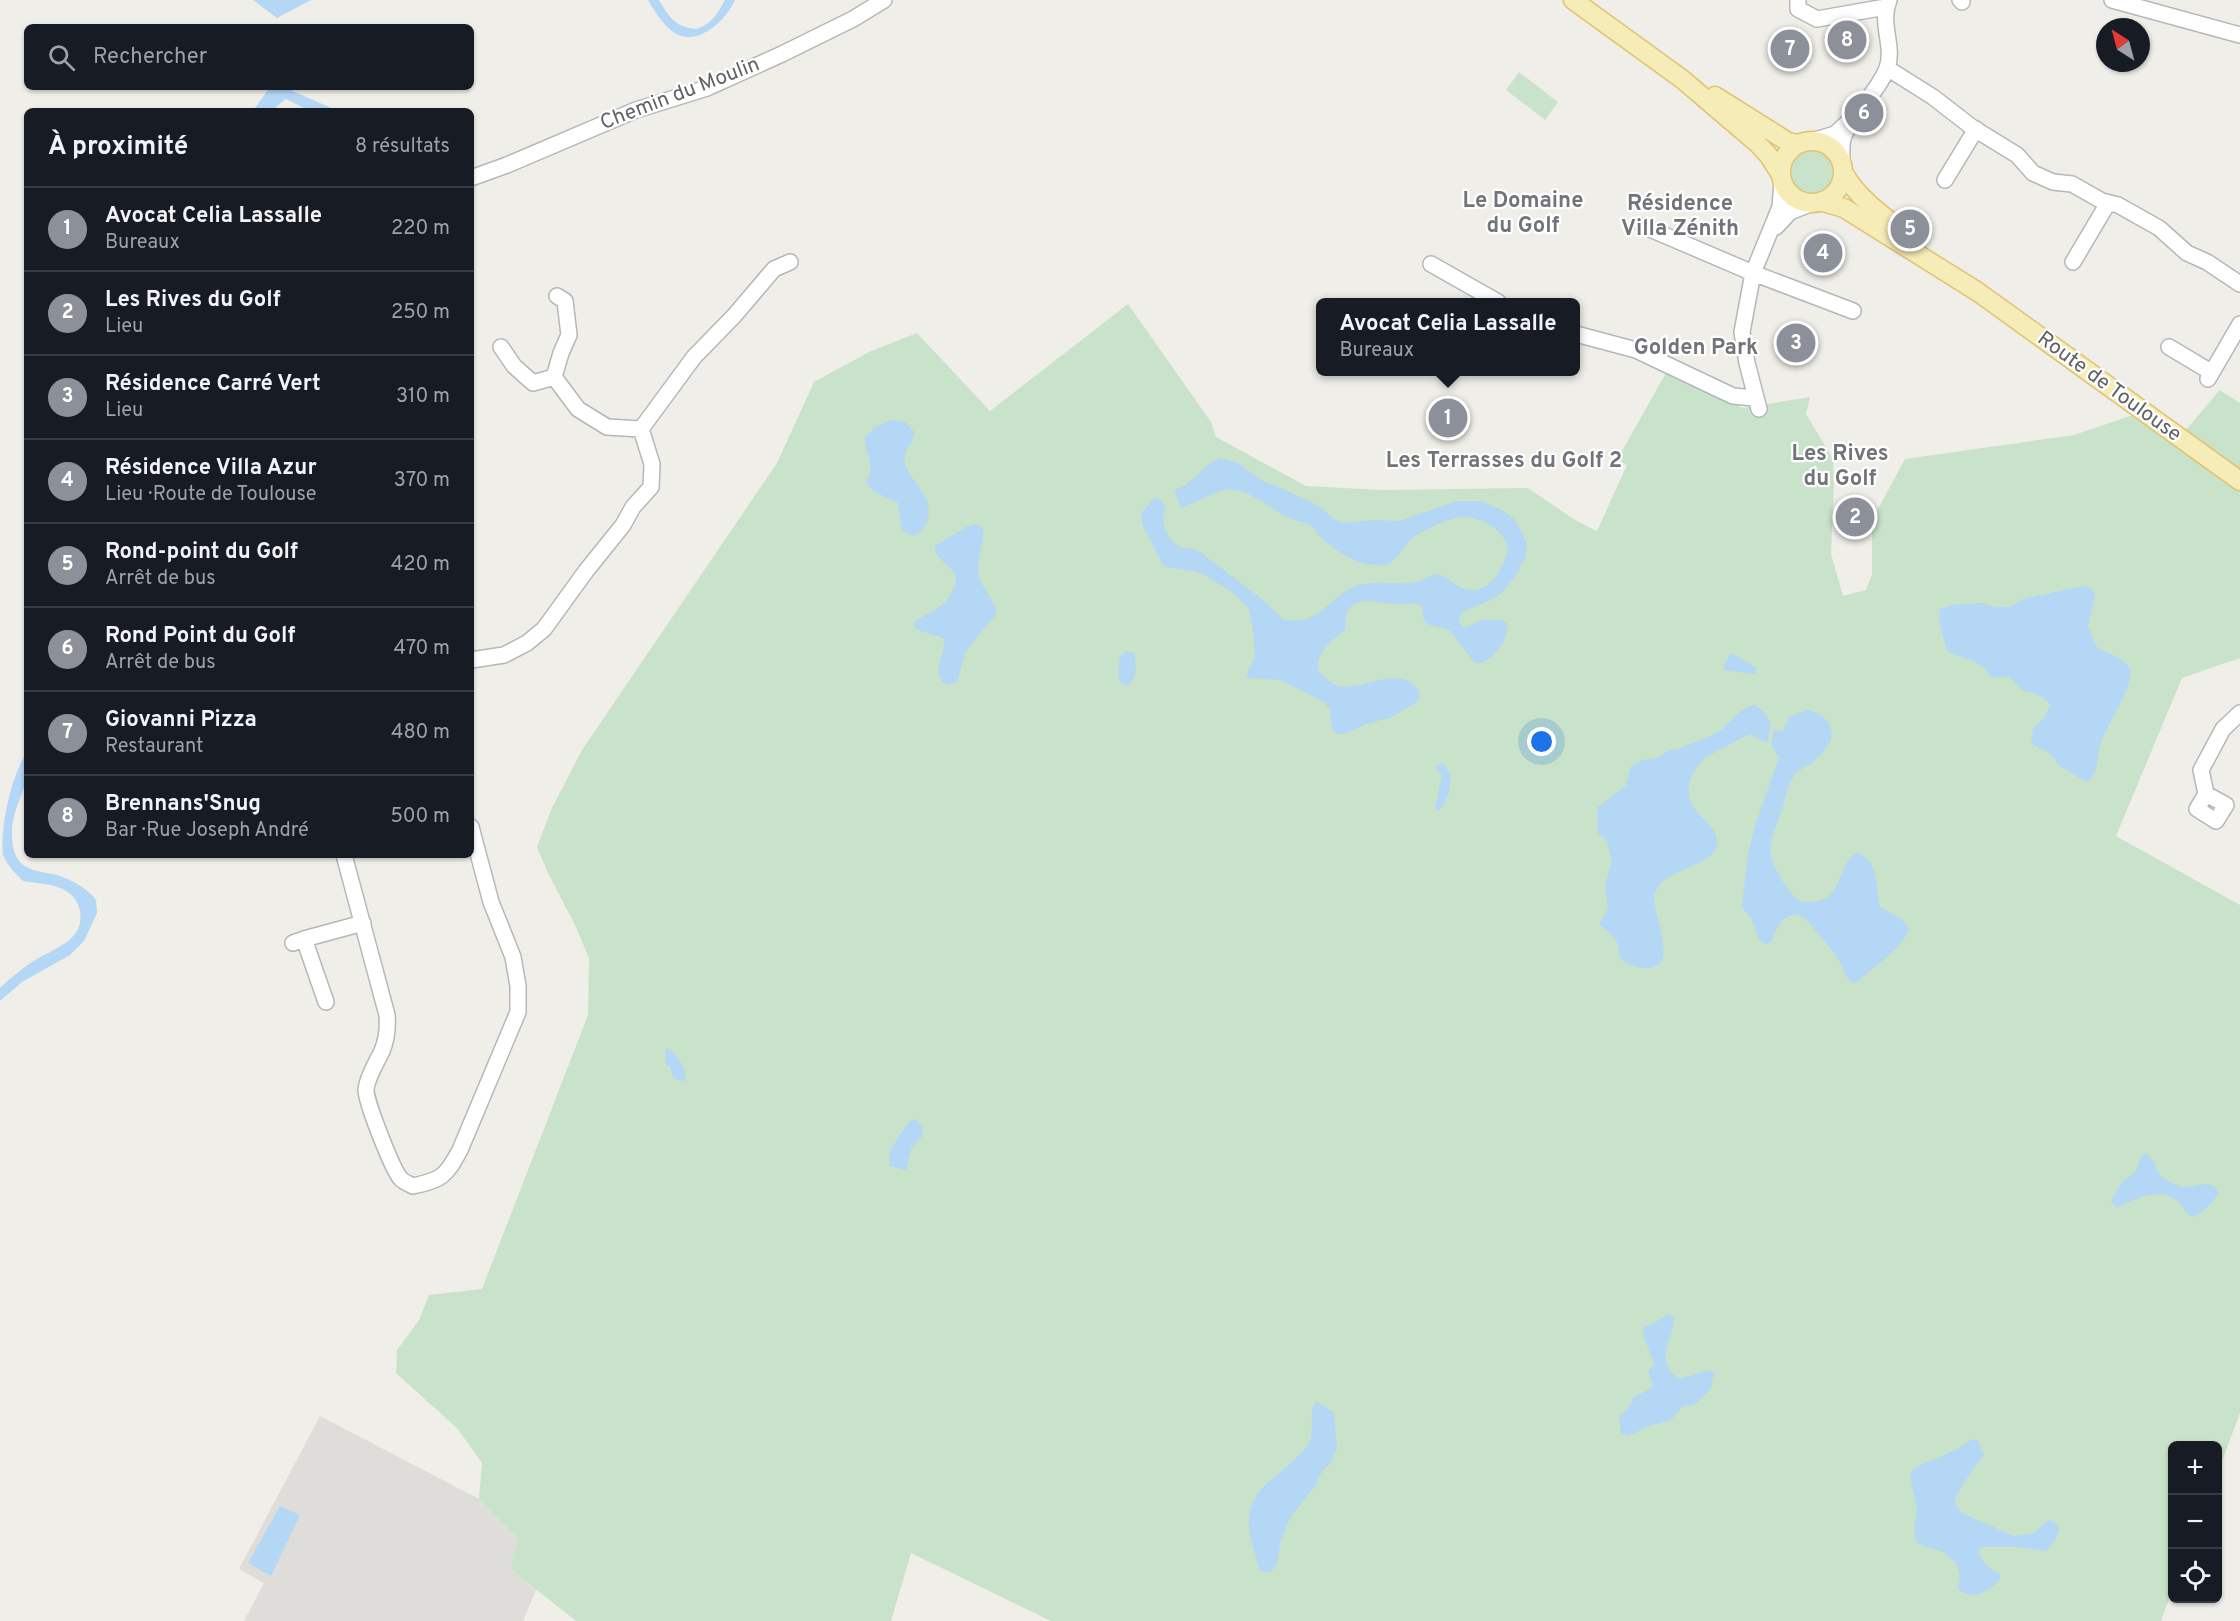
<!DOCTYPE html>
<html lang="fr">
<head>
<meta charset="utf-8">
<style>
  body { margin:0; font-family:Overpass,sans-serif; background:#20242c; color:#f1f3f6 }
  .controls { position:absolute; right:18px; bottom:18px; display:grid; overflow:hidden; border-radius:9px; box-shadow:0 2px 4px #0004 }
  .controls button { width:54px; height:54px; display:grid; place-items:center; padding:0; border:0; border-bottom:2px solid #363941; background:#171b24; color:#f1f3f6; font:30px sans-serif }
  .compass { position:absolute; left:2096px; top:18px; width:54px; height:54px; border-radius:50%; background:#171b24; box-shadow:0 2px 4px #0004; rotate:324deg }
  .you { position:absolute; left:1542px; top:742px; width:21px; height:21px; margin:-15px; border:4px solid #fff; border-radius:50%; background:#1a73e8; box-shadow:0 0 0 9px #1a73e833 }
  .badge { display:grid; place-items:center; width:39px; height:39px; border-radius:50%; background:#8c9099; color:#fff; font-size:20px; font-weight:700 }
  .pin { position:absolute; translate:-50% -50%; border:3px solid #fff; box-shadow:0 2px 6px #0006 }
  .popup { position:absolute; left:1316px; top:298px; width:264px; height:78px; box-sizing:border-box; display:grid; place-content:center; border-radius:9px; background:#171b24; filter:drop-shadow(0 2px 4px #0005); font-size:20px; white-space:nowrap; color:#9ea1a6 }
  .popup b { font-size:22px; color:#f1f3f6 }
  .popup::after { content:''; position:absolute; left:50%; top:100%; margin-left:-12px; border:12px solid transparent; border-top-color:#171b24 }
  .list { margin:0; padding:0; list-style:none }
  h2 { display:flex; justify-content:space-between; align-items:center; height:78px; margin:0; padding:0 24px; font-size:26px }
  h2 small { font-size:20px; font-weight:400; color:#9ea1a6 }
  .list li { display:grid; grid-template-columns:39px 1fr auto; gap:18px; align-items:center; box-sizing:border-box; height:84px; padding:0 24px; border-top:2px solid #363941 }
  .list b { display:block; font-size:22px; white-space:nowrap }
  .list p { margin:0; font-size:20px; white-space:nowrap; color:#9ea1a6 }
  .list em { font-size:20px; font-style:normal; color:#9ea1a6 }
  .icon { flex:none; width:33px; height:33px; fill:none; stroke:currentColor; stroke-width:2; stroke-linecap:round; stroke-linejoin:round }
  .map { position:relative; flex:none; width:2240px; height:1621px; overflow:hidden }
  .search { position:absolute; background:#171b24; box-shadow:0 2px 4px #0004; left:24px; top:24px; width:450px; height:66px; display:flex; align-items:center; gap:15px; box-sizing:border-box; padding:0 21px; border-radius:9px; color:#9ea1a6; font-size:22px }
  .panel { position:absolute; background:#171b24; box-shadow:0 2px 4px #0004; left:24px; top:108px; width:450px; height:750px; border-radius:9px }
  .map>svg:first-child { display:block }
  .industrial { fill:#dfddda }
  .green { fill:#c8e3c9 }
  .water { fill:#b3d7f5 }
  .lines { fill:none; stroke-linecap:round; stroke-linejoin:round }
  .minor-casing { stroke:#b5b7bb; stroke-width:18 }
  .major-casing { stroke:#e0c370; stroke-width:21 }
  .minor { stroke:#fff; stroke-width:15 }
  .major { stroke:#f5ecb7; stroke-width:18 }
  .labels { text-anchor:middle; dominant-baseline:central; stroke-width:4.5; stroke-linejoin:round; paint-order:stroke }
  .street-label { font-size:21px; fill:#5f6266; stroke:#fff }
  .neighbourhood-label { font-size:22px; font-weight:bold; fill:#717478; stroke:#fff }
</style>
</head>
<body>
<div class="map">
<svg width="2240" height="1621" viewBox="0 0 2240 1621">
  <rect width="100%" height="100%" fill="#efeee8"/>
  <path class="industrial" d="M320,1416l159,83 39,40 -8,30 26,21 -13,31h-279l20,-38 -25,-14z"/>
  <path class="green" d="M1519,72l39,30 -13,18 -39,-30z
    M1791 173a22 22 0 1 1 44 0a22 22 0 1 1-44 0Z
    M1128,304l83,118 5,15 90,49 77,4 145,-2 47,32 22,11 30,-66 -10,-5 50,-89 76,37 67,-11 -4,17 27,45 1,21 -3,74 12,42 23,-6 6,-16v-54l33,-61 169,-24 62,-21 104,74v170l-58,20 -66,158 124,69v508l-22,59v-26h-46v145l-11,30h-1110l-140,-68 -20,68h-315l-66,-52 8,-30 -39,-40 3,-36 -25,-35 -61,-55 1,-23 22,-30 10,-25 53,-6 106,-274 1,-57 -14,-33 -27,-52 -11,-26 15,-39 30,-58 195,-287 37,-81 55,-30 48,-19 73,78z
    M2220,390l20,13v68l-55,-40z"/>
  <path class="water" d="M253,0h58l-34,18z
    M648,0h11c10,17 16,27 37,29 16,-5 21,-15 29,-29h10c-7,17 -34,45 -56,35 -13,-5 -24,-23 -31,-35z
    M273,87l15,2 50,22h-28l-24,-12 -15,12h-18l14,-20z
    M893,420l12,2 10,11c-3,11 -13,20 -10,31 7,20 32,34 21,60 -3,7 -8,10 -14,12l-10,-6 -4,-27 -25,-12 -7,-10c11,-16 -2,-27 -1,-43l10,-11z
    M1220,458l18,5 25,18 16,6 40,19 15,13 10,4 32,-3 23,1 58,-20h23l22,9 11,8 8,12 6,15 -2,13 -10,19 -11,14 -11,8 -28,12 -5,5 -1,6 4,5 7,-1 11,-6h21l5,4c3,14 -16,41 -32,39l-26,-33 -22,-6 -3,-3 -2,-15c-10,-6 -16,-1 -27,-2 -16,0 -43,-12 -49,12 -1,5 0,9 -1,14 -12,9 -30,24 -27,40 5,5 12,13 18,15 22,10 65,-25 84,7l-2,9 -26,16 -26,7 -21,10h-8l-5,-5 -2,-19 -6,-8 -43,-22 -32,-2 -3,-2 9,-20 -2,-25 -4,-22 -17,-17 -29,-18 -10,-3 -28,-4 -2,-2 -20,-39 -2,-13 14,-15 5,1c1,1 5,7 5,9 1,5 -2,4 -2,9 -1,8 6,22 12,27 7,6 16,3 24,7l63,48 22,21c38,6 43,-23 72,-34 20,-7 41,0 61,-4 7,-1 12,-8 21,-8 8,2 13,8 20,12 28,15 44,-14 50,-36 -3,-20 -25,-32 -44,-33 -12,-1 -37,12 -47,18 -14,8 -20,29 -33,30 -24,2 -44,-11 -62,-26 -3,-3 -5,-7 -8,-11 -7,-6 -17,-6 -25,-10 -21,-10 -37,-28 -62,-29 -4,0 -38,16 -46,19l-7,-18c24,-8 27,-25 46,-32z
    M976,524l7,4c2,16 -8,30 -4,47 2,14 18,25 17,39l-30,37 -9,31 -9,3c-19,-8 -3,-30 -4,-45l-1,-2 -28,-9 -1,-7c9,-7 20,-10 28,-17 5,-4 8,-10 11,-15 12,-25 -19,-25 -18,-44l31,-19z
    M2083,586l7,1 5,8 -7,32 9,20c8,7 28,9 33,23 4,13 -20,52 -26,65 -9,18 -3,33 -16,47 -5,-2 -24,-13 -29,-17 -4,-3 -5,-8 -9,-11 -7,-6 -14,-4 -19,-13l2,-13 11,-10 6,-12c-4,-9 -17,-15 -27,-15l-14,-15 -10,2 -8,-1c-14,-22 -26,-15 -44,-26l-8,-31 1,-11 14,-4 29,-2 12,4h15l13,-8z
    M1126,651l8,2c3,12 3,24 -6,33l-7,-3 -3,-7 2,-20z
    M1731,653l26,15 -3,6 -32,-4z
    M1756,705l7,6 8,12 -4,20 -18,-9 -43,23c-18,16 -24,37 -8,56 8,10 19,16 19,30 0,20 -44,26 -57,41 -2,3 -5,8 -6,12 -2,18 26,69 -5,72 -7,1 -21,-3 -26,-7 -7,-6 -3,-15 -7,-21 -2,-4 -13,-12 -17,-16l9,-16 -3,-23 7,-24 -5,-20 -9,-8 -1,-25 29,-23 5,-19 12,-6 15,-2 11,-8 9,-1c13,-6 29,-10 40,-17 12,-8 23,-27 38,-27z
    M1807,710c14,1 30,16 23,32 -3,5 -13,18 -18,21 -5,3 -15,7 -18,13 -7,11 -8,21 -12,34 -13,36 -19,41 4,76 12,18 17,19 38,13 16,-4 16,-39 33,-46 22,7 19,34 22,53l22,13 8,9c-5,20 -37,40 -52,54l-4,1c-8,-5 -8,-11 -12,-19 -7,-13 -17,-23 -26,-34 -9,-12 -20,-23 -34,-8 -5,6 -7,15 -11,21l-5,1 -6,-4 -7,-20 -10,-13 6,-53 7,-28 24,-69 -8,-12 3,-15 9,1 6,-14z
    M27,752c0,8 1,16 0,24 -4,20 -16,37 -15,58 0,32 15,36 41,40 16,4 33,13 43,26l1,13 -13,28 -14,14 -48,27 -22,19v-13c11,-11 24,-21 37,-29 19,-11 48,-20 43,-48 -6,-28 -35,-26 -57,-30 -8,-8 -15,-15 -20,-26 -3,-28 8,-79 24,-103z
    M1442,763c15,9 8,38 -4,48l-3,-3 7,-32 -7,-9z
    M668,1048c10,9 19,19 17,33l-12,-2 -3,-12 -4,-2 -1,-15z
    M916,1119l6,8 1,8 -11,12 -6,23 -16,-4 -1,-14 18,-28 4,-4z
    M2145,1153c10,4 9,16 16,23 3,3 13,8 17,10 14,5 22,-7 38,1l2,7c-5,8 -16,20 -25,23 -7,-3 -8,-8 -13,-14 -18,-18 -45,-4 -64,5l-5,-7 11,-19 14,-11 5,-15z
    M1668,1314l5,2c6,16 -24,45 7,63l30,-9 4,4 -3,13 -3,5 -14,13 -11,1 -13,15 -22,5 -19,10 -8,-3 -2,-17 9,-7 6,-12 14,-7 5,-5 -5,-13 6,-8 -1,-3 -11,-29 4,-6h4z
    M1316,1401l18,12 3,36 -8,16 -7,6 -7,15 -25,32 -10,26 -3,20 -6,8 -11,-1c-11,-40 -23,-63 13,-93 12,-10 25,-20 34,-32 10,-15 0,-31 9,-45z
    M1977,1439l7,16c-6,7 -29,39 -29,45 0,5 4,10 7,13l52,23 20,-3 14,-13 6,2 5,7 -3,10 -10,12 -27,-4h-38l-2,6c4,10 11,17 21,21l1,4c-11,13 -28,24 -43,11l2,-12 -3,-13 -14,-12 -23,-7 -5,-5 -1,-10 3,-20 -7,-34 3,-7 12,-6 31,-13 15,-10z
    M280,1506l20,9 -29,61 -23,-13z"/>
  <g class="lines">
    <g class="minor-casing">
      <path id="minor" d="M1798,0v9l19,10 63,-11 6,1
        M1960,0l2,2
        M2112,0l128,35
        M1887,68l46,29 40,31 44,27 16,18 20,9 19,2 30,17 16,4 41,23 28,25 20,9 33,22
        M1812,141l23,-7 14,-13
        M1842,162c0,-7 -1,-16 1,-23 9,-27 35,-46 44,-71 8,-22 -8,-44 2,-68
        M471,178l36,-13 129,-55 71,-22 75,-34 71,-35 31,-19
        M1945,180l31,-51
        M1643,226l110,47 100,38
        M1776,227l14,-15 20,-8
        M2073,262l35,-59
        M1431,264l67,38
        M557,296l8,5 4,34 -8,18 -7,24 24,32 29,18 34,2
        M1576,334l60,16 97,46 22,2
        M501,347l13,19 19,17 21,-6
        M2169,347l42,25
        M2208,379l32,-55
        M1759,409l-12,-46 -5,-31 11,-59 27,-66 2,-25
        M471,660l33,-5 23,-12 17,-14 42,-58 37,-46 10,-18 18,-20 1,-23 -11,-35 53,-72 40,-41 40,-47 16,-7
        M2206,794l20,11 -10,16 -19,-12 9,-15 -5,-24 22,-41 17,-16
        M344,855l43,160c1,13 0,24 -5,36 -6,13 -14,24 -16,38 -1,11 27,82 35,90 3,3 8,5 12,7 29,-6 33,-10 47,-36l58,-138v-26l-5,-29 -22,-55 -20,-75
        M304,939l59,-16
        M293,943l11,-4 22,63"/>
    </g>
    <g class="major-casing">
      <path id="major" d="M1573,0l109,79 75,64 12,13 12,19
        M1715,96l73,46 11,2
        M1781 172a31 31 0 1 1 62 0a31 31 0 1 1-62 0Z
        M1843,172c16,29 47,49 73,69
        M1823,202l21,6 134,84 262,189"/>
    </g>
    <use href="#minor" class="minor"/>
    <use href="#major" class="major"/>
  </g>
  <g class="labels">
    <g class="street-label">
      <text transform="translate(680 94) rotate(-21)">Chemin du Moulin</text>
      <text transform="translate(2109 387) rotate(36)">Route de Toulouse</text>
    </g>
    <g class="neighbourhood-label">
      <text x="1523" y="201">Le Domaine<tspan x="1523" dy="25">du Golf</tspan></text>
      <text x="1680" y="204">Résidence<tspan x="1680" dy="25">Villa Zénith</tspan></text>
      <text x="1696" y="348">Golden Park</text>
      <text x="1840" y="454">Les Rives<tspan x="1840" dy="25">du Golf</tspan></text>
      <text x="1504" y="461">Les Terrasses du Golf 2</text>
    </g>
  </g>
</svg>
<div class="controls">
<button>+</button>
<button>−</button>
<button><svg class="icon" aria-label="locate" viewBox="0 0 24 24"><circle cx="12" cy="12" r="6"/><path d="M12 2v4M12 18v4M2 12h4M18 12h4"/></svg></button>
</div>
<svg class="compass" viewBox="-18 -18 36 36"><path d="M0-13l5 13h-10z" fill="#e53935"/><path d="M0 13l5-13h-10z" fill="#9ea1a6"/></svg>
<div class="you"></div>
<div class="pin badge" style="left:1448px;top:418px">1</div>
<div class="popup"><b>Avocat Celia Lassalle</b>Bureaux</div>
<div class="pin badge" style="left:1855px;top:517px">2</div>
<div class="pin badge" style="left:1796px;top:343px">3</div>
<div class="pin badge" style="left:1823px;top:253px">4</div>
<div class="pin badge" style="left:1910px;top:229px">5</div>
<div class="pin badge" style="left:1864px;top:113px">6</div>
<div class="pin badge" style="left:1790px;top:49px">7</div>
<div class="pin badge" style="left:1847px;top:40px">8</div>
<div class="search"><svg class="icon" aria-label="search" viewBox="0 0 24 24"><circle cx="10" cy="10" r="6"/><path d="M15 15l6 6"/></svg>Rechercher</div>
<section class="panel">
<h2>À proximité<small>8 résultats</small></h2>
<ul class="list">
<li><span class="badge">1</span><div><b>Avocat Celia Lassalle</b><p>Bureaux</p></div><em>220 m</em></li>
<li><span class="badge">2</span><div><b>Les Rives du Golf</b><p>Lieu</p></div><em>250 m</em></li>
<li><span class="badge">3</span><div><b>Résidence Carré Vert</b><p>Lieu</p></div><em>310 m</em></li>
<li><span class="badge">4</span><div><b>Résidence Villa Azur</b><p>Lieu · Route de Toulouse</p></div><em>370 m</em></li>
<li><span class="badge">5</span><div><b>Rond-point du Golf</b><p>Arrêt de bus</p></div><em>420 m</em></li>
<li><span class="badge">6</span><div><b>Rond Point du Golf</b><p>Arrêt de bus</p></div><em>470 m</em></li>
<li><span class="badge">7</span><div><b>Giovanni Pizza</b><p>Restaurant</p></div><em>480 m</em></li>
<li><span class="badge">8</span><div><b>Brennans'Snug</b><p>Bar · Rue Joseph André</p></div><em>500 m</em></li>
</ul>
</section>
</div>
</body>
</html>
